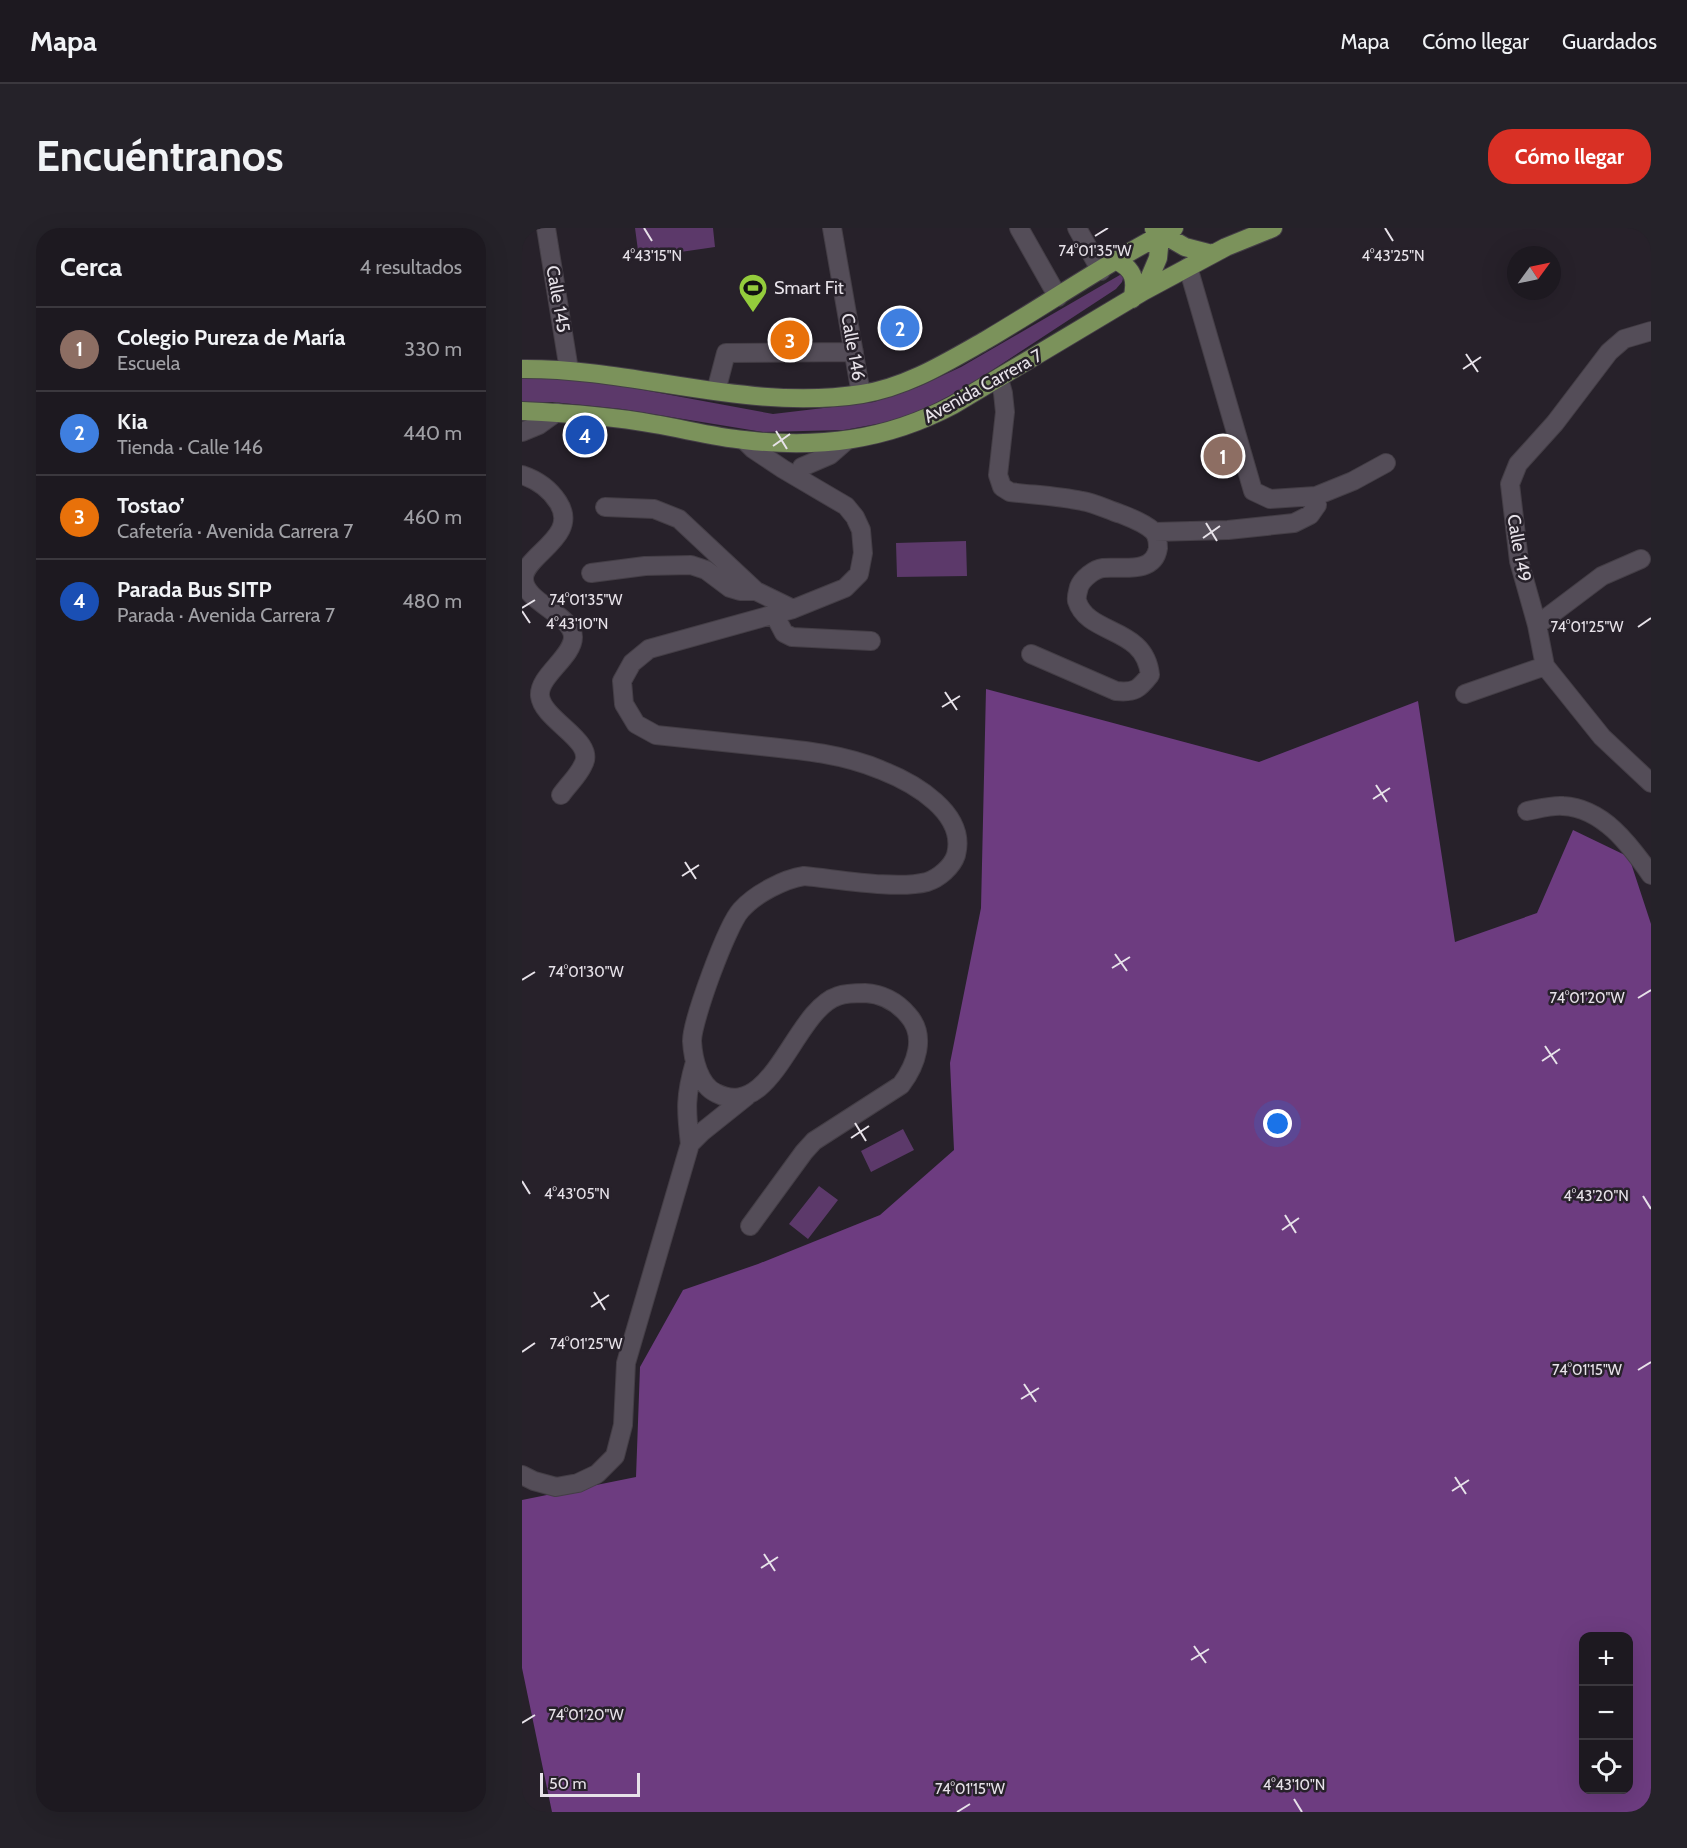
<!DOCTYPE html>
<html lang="es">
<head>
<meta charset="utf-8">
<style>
  body { margin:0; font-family:Cabin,sans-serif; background:#252229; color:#f1f3f6 }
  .controls { position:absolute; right:18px; bottom:18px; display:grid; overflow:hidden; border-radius:12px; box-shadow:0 6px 24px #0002 }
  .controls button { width:54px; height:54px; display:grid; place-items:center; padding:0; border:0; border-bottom:2px solid #3b383e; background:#1d1920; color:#f1f3f6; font:30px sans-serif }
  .compass { position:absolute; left:985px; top:18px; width:54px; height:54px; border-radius:50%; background:#1d1920; box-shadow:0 6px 24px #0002; rotate:57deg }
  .scale { position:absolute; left:18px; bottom:15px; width:100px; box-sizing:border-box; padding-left:6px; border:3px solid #e7e2e9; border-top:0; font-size:16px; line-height:21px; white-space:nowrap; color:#e7e2e9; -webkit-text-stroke:4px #27212a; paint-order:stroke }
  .you { position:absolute; left:756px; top:896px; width:21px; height:21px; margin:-15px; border:4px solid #fff; border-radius:50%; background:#1a73e8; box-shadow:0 0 0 9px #1a73e833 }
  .badge { display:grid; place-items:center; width:39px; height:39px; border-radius:50%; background:#d93025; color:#fff; font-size:20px; font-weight:700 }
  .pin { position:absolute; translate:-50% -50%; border:3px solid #fff; box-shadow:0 2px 6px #0006 }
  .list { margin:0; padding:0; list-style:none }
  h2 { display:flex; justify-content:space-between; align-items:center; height:78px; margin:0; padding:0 24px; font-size:26px }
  h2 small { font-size:20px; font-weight:400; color:#a0a0a5 }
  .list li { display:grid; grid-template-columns:39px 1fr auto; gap:18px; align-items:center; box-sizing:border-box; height:84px; padding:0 24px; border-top:2px solid #3b383e }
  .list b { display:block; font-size:22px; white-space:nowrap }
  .list p { margin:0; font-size:20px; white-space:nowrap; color:#a0a0a5 }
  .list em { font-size:20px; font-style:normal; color:#a0a0a5 }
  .icon { flex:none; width:33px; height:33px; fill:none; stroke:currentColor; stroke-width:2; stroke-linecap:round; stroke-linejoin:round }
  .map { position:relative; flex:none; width:1129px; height:1584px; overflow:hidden; border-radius:24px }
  header { display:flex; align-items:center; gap:36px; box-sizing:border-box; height:84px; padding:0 30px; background:#1d1920; border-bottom:2px solid #3b383e }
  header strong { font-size:28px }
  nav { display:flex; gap:33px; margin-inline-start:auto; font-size:21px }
  .intro { display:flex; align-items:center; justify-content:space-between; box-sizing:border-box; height:144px; padding:0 36px }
  h1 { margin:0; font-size:42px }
  .button { padding:15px 27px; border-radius:24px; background:#d93025; color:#fff; font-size:21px; font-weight:700 }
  main { display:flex; gap:36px; padding:0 36px }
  aside { flex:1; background:#1d1920; border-radius:24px; box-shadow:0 6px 24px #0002 }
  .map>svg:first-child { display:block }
  .green { fill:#5c396a }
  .forest { fill:#6d3c80; fill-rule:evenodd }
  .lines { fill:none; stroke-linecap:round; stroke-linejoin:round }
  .minor-casing { stroke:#443e46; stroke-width:20 }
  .major-casing { stroke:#443e46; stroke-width:20 }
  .minor { stroke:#544d58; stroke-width:18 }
  .major { stroke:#7b925b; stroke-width:18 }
  .ticks { fill:none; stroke:#e7e2e9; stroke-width:2 }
  .labels { text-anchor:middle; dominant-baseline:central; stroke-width:5; stroke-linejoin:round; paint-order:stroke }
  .poi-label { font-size:18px; fill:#e7e2e9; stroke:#27212a; text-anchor:start }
  .street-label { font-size:18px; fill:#e7e2e9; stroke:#27212a }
  .ticks-label { font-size:15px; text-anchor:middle; fill:#e7e2e9; stroke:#27212a; stroke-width:5; stroke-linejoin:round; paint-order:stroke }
</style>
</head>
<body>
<header>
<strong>Mapa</strong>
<nav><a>Mapa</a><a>Cómo llegar</a><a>Guardados</a></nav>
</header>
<div class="intro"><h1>Encuéntranos</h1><a class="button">Cómo llegar</a></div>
<main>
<aside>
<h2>Cerca<small>4 resultados</small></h2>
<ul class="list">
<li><span class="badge" style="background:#8d6e63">1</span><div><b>Colegio Pureza de María</b><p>Escuela</p></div><em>330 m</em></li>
<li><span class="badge" style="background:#3f7fe0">2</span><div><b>Kia</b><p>Tienda · Calle 146</p></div><em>440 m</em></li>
<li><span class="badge" style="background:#e8710a">3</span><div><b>Tostao’</b><p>Cafetería · Avenida Carrera 7</p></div><em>460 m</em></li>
<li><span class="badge" style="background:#1a4fb4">4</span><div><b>Parada Bus SITP</b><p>Parada · Avenida Carrera 7</p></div><em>480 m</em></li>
</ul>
</aside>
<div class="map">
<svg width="1129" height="1584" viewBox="0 0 1129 1584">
  <rect width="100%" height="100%" fill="#27212a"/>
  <path class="green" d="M113,0h78l2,19 -76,11z
    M603,44l-3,10 -6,7 -148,97 -42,22 -33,13 -49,9 -81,2 -141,-23 -70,-7 -30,1v-24l28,-1 61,6 162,30 101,-12 44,-15 43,-20z
    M444,313l1,35 -70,1 -1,-34z
    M381,901l11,21 -43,22 -10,-21z
    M297,958l19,14 -30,39 -19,-15z"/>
  <path class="forest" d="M464,461l273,73 159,-61 37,241 82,-29 36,-83 56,27 22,67v888h-1099l-30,-144v-168l114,-23 4,-110 43,-77 75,-26 122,-49 74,-65 -4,-87 31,-155zM1062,1408h44v154h-44z"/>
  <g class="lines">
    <g class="minor-casing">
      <path id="minor" d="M24,0l23,142
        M310,0l29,166
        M497,0l39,69
        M555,0l24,43
        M666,39l65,224 17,8 46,-3 37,-15 33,-18
        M1129,103l-27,8 -15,13 -54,71 -37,41 -8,20 9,77 18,64 8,41 57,71 49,46
        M477,151l4,14 2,19 -7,63 4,12 8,5c24,3 48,4 72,9 13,2 26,9 39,13 10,4 24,9 32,17 4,4 5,12 5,17 -4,27 -38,18 -55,20 -9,1 -21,11 -24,19 -1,5 -3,9 -2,14 11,35 68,25 73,74 -11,14 -15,18 -34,16l-85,-37
        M194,163l10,-38 128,-1
        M0,204l17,-7 18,-13
        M222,212l9,9 30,20 63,37 9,11 6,13 2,23 -4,21 -14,14 -52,21 -144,40 -17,14 -10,18 2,23 12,20 20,11c35,4 70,7 105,11 40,4 82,8 120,24 33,13 86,43 75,85 -4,12 -17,23 -29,27 -31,8 -90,-3 -123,-6 -20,3 -49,18 -63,34 -14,15 -49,111 -49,131 1,18 7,44 24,52 57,29 78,-83 122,-97 8,-3 18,-3 27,-3 17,1 32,9 43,22 19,21 8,50 -7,70l-87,56 -10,11 -54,74
        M0,247c15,5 27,13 36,27 23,35 -35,53 -34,77 0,23 49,36 49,58 0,20 -35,39 -33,59 3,25 57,45 43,69 -5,11 -15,20 -22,30
        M282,253l-4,-6 2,-8 28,-12 16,-14
        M83,279l49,2 25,10 77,72 37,18
        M632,304l74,-2 66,-7 16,-8 7,-10 -1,-9
        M69,345l54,-7 46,-1 15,5 24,18 10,3h16
        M252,386l10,19 8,4 79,4
        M1015,397l65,-49 39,-17
        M943,466l80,-28
        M1005,583c11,-2 25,-6 36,-5 40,2 67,39 88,69
        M168,916c-4,-34 -5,-48 5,-82
        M0,1247l12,6 22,6 22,-4 19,-9 18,-18 8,-31 3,-62 64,-219 12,-12 45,-36"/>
    </g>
    <g class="major-casing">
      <path id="major" d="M632,1l31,18 27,7
        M595,33c17,8 20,20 15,38
        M622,63l14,-33 3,-30
        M0,141c114,-1 225,43 340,25 45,-7 85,-32 124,-54 63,-37 123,-79 188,-112
        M0,183c44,2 89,5 132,13 30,5 60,13 90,16 75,9 143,0 209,-35l191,-114 82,-44 47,-19"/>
    </g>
    <use href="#minor" class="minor"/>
    <use href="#major" class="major"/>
  </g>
  <path class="ticks" d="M122,0l8,13M863,0l8,13M573,8l13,-8M944,126l12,18M941,141l18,-12M254,203l11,18M251,218l17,-12M684,295l11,18M681,310l17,-12M0,380l13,-8M0,383l8,12M1116,399l13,-9M423,464l12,18M420,479l18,-11M854,557l11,17M851,571l17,-11M163,634l11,17M160,648l17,-11M593,726l12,17M590,740l18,-11M0,752l13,-8M1116,770l13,-8M1023,818l12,18M1020,833l18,-12M333,895l11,18M329,910l18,-12M0,953l8,13M1121,968l8,13M763,987l11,18M760,1002l17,-12M72,1064l11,18M69,1079l18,-12M0,1124l13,-9M1116,1142l13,-8M502,1156l12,18M499,1171l18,-11M933,1249l11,17M930,1263l17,-11M242,1326l11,17M239,1340l17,-11M672,1418l12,17M669,1432l18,-11M0,1495l13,-8M772,1571l8,13M435,1584l13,-8"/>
  <defs>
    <g id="stadium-pin" transform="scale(1.5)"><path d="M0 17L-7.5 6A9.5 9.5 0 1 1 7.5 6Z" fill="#94cc3c" stroke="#27212a"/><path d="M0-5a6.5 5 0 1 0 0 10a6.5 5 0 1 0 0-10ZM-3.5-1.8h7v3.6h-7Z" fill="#111"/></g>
  </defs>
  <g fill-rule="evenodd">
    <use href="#stadium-pin" x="231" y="60"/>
  </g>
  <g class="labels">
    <g class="poi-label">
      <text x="252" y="60">Smart Fit</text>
    </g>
    <g class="street-label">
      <text transform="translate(36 71) rotate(80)">Calle 145</text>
      <text transform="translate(331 119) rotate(80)">Calle 146</text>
      <text transform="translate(461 158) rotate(-29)">Avenida Carrera 7</text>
      <text transform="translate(997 320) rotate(80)">Calle 149</text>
    </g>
  </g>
  <g class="ticks-label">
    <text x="573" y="28">74°01'35"W</text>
    <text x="871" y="33">4°43'25"N</text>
    <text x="130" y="33">4°43'15"N</text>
    <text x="64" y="377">74°01'35"W</text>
    <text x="55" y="401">4°43'10"N</text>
    <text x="1065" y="404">74°01'25"W</text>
    <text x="64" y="749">74°01'30"W</text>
    <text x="1065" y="775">74°01'20"W</text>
    <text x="55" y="971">4°43'05"N</text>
    <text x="1074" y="973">4°43'20"N</text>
    <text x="64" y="1121">74°01'25"W</text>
    <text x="1065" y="1147">74°01'15"W</text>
    <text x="64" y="1492">74°01'20"W</text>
    <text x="772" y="1562">4°43'10"N</text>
    <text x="448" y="1566">74°01'15"W</text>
  </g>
</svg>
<div class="controls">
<button>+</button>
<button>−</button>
<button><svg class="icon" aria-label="locate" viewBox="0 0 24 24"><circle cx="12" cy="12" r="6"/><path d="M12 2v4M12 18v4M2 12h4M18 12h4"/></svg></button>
</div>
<svg class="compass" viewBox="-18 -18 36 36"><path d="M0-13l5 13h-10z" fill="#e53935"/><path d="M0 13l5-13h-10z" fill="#a0a0a5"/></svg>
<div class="scale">50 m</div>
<div class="you"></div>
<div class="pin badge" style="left:701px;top:228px;background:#8d6e63">1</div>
<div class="pin badge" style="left:378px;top:100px;background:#3f7fe0">2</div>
<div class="pin badge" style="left:268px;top:112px;background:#e8710a">3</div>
<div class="pin badge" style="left:63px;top:207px;background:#1a4fb4">4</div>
</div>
</main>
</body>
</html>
